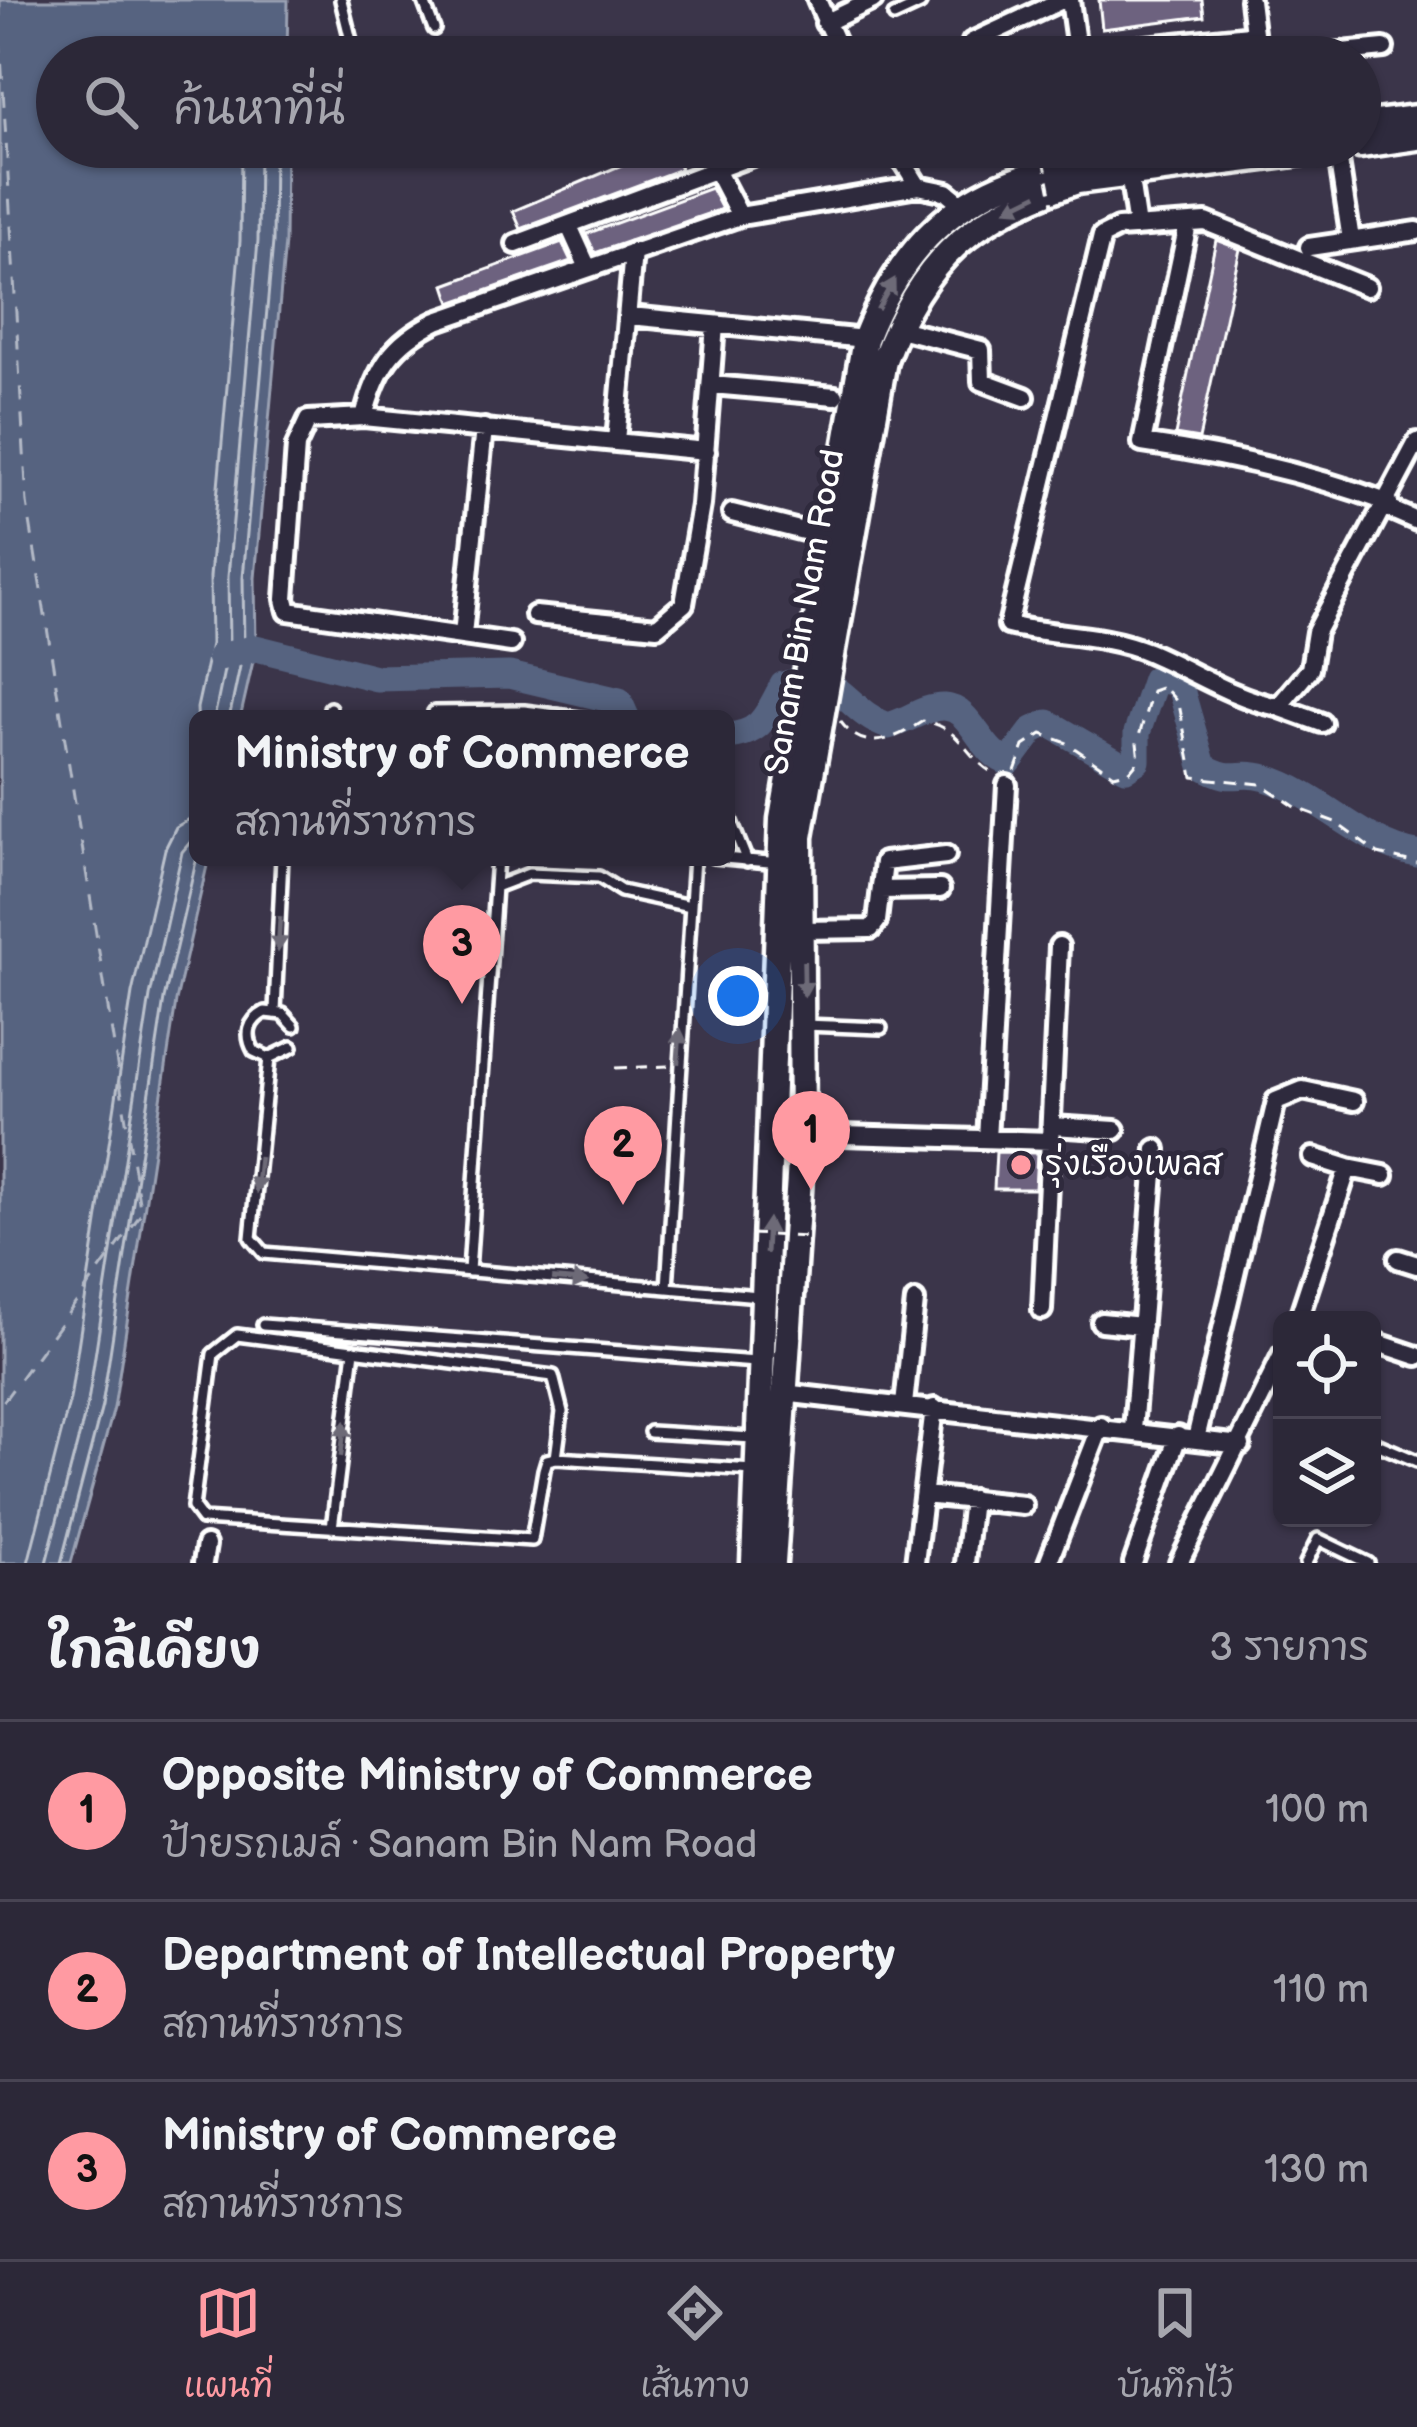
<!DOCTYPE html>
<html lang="th">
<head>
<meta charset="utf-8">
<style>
  body { margin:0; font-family:"Balsamiq Sans","Playpen Sans Thai",sans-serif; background:#343040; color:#f1f3f6 }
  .controls { position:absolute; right:36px; bottom:36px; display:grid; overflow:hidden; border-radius:18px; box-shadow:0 3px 9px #0004 }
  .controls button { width:108px; height:108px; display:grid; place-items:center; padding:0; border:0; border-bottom:3px solid #484453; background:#2c2838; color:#f1f3f6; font:60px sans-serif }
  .you { position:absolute; left:738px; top:996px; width:42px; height:42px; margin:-30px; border:9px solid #fff; border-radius:50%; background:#1a73e8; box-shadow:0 0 0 18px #1a73e833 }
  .badge { display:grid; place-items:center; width:78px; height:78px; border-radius:50%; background:#ff9aa2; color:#111; font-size:39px; font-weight:700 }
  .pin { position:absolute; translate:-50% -99px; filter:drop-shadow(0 3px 6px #0008) }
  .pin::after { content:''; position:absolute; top:63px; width:42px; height:36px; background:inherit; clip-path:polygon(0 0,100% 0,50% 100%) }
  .popup { position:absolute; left:189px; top:710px; width:546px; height:156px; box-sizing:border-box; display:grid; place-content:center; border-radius:18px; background:#2c2838; filter:drop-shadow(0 3px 9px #0005); font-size:39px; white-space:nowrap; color:#a6a6ae }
  .popup b { font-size:45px; color:#f1f3f6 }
  .popup::after { content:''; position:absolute; left:50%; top:100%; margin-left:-24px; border:24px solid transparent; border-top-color:#2c2838 }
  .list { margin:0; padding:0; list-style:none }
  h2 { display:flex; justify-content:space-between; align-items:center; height:156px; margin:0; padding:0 48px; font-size:51px }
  h2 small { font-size:39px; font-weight:400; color:#a6a6ae }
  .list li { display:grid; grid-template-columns:78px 1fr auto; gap:36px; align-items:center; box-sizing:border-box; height:180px; padding:0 48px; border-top:3px solid #484453 }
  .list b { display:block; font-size:45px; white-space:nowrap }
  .list p { margin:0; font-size:39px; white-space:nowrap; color:#a6a6ae }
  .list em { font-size:39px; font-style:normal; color:#a6a6ae }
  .icon { flex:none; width:66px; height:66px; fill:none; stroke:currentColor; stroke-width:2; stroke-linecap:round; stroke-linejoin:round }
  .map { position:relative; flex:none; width:1417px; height:1563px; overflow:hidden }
  .search { position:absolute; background:#2c2838; box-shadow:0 3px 9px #0004; left:36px; right:36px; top:36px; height:132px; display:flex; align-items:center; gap:30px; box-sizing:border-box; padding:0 42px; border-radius:66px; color:#a6a6ae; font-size:45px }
  .sheet { height:696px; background:#2c2838 }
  nav { display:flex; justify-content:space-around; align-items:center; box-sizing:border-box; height:168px; border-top:3px solid #484453; background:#2c2838; font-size:33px; color:#a6a6ae }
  nav a { display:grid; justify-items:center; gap:6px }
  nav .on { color:#ff9aa2 }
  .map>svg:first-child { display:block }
  .water { fill:#566380; stroke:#9aa1b3; stroke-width:3 }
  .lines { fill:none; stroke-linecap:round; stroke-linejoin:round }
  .shore { stroke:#bbc1cc; stroke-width:3 }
  .river { stroke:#566380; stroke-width:27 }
  .ferry { stroke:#b3b9c6; stroke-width:3; stroke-dasharray:15 12; stroke-linecap:butt }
  .building { fill:#6d627f; stroke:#fff; stroke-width:3 }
  .service-casing { stroke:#fff; stroke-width:18 }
  .minor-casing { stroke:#fff; stroke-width:26 }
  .secondary-casing { stroke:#fff; stroke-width:33 }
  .path { stroke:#fff; stroke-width:3; stroke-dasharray:12 9; stroke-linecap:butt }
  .service { stroke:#2f2a3d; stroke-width:9 }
  .minor { stroke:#2f2a3d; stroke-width:16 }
  .secondary { stroke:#2f2a3d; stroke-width:24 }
  .path-bridge { stroke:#fff; stroke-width:3; stroke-dasharray:12 9; stroke-linecap:butt }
  .oneway { fill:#6d6a77 }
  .poi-dot { fill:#ff9aa2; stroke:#2f2a3d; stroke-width:4.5 }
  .labels { text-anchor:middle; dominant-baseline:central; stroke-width:10; stroke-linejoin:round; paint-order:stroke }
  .street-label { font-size:33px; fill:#fff; stroke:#2f2a3d }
  .poi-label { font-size:33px; fill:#fff; stroke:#2f2a3d; text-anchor:start }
</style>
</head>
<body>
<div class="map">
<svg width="1417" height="1563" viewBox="0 0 1417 1563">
  <rect width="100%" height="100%" fill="#3b354a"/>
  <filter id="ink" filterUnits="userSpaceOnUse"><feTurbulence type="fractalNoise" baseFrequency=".00833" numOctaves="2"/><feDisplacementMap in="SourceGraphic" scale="24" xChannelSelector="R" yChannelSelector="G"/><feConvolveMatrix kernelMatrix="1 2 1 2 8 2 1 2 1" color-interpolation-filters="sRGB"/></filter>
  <g filter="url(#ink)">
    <path class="water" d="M0,0h288l-1,57h-230v90h229l-1,95 -30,336 1,70 -16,71h-42v138h11l-33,144 -62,407 -43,155h-71z"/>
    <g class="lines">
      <path class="shore" d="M214,719l15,-73 -1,-69 30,-336 1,-94
        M229,719l15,-72 -1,-69 30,-336 1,-95
        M198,730l-1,-22 14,-64 -1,-67 30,-336 1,-94
        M28,1563l42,-164 62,-406 33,-144 11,-22 22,-13
        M46,1563l42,-161 62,-406 32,-144 16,-19
        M61,1563l41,-157 62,-407 34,-146"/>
      <path class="river" d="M220,657l36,-9 120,30 133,-3 110,26 8,18
        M726,736c36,-2 41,-21 57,-51 61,-17 59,25 105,41 18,-4 37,-20 56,-19 29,1 36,47 65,55l24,-32 15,-7 78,45 11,-7v-28l18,-54 24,4 24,83c32,19 35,3 63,12 54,16 97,67 151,76"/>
      <path class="ferry" d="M0,37l27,466 114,711 -141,192"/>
    </g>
    <path class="building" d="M1099,0h103l2,16 -102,13z
      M664,147h8l9,22 -160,60 -8,-18z
      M711,188l11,21 -127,44 -9,-19z
      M1216,240l24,9 -41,190 -24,-4z
      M562,242l9,19 -120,42 -6,-18z
      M996,1152l41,1 -2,36h-41z"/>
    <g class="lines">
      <g class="service-casing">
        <path id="service" d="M341,0l14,57
          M423,0l11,29
          M894,16l26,-12
          M1077,49l177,-18
          M434,712l90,-1 63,8
          M329,719l1,-11
          M726,809l21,52
          M713,857l67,6
          M495,887l34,-13 70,3 22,14 69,15
          M275,1011l7,-154
          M804,1025l77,3
          M292,1047l-23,11 -15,-7c-9,-16 -6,-30 11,-39l18,2 11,12
          M269,1058l-18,180 13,15 495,43
          M469,1271l28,-414
          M667,1288l27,-431
          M263,1325l493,37
          M237,1335l316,41 9,36 -6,46 -9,2 -3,10 -12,70 -330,-21 -9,-12 20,-153z
          M650,1432l103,6
          M1372,1442l45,19
          M556,1458l198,12
          M332,1528l22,-178
          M1306,1563l12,-24 50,24"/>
      </g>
      <g class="minor-casing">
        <path id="minor" d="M817,0l25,57
          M1070,0l8,57
          M1250,0l7,57
          M825,23l48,-23
          M972,42l90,-42
          M1289,57l95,-9
          M894,147l24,39
          M1337,148l14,92
          M716,170l24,46
          M1129,173l8,54
          M1188,224l-46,219c84,12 167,30 247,60
          M569,226l19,42
          M516,244l260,-97
          M1309,247l108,-16
          M1367,287l-161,-65 -88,6 -16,8 -94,389c46,11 94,8 140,27 45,19 82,45 130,55l32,-38 6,-37 101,-190
          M630,316l235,23
          M896,328l85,22 1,31 43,16
          M712,385l123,11
          M364,417c12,-48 28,-74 73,-96l303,-105 178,-30 29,6 16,13
          M616,441l17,-189
          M1387,508l30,13
          M732,513l99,25
          M535,615l122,12 27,-23 17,-99 14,-180
          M463,635l21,-207
          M511,643l-223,-32 -3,-12 11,-153 12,-26 56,-3 342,34
          M1278,707l44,16
          M881,890l59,-1
          M802,930l69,-1 6,-8 7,-59 62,-7
          M1053,1126l62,4
          M773,1133l278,8
          M987,1139l20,-354
          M1348,1168l36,7
          M1398,1259l19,6
          M1042,1310l17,-364
          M1298,1320l50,-152 -35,-11
          M1101,1322l41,4
          M1372,1341l45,15
          M783,1393l458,52
          M904,1405l11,-104
          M1133,1430l23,-281
          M1196,1439l80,-338 27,-11 51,11
          M924,1495l99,10
          M203,1563l3,-18
          M915,1563l19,-155
          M965,1563l7,-64
          M1048,1563l53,-137
          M1133,1563l45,-127
          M1179,1563l103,-208"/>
      </g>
      <g class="secondary-casing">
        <path id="secondary" d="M1360,125l57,-7
          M1360,145l57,-8
          M754,1563l28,-744 83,-480c63,-159 167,-173 318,-192
          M773,1563l29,-430 -2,-296 84,-477c38,-102 91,-146 193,-179l265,-34"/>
      </g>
      <path class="path" d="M840,721c25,34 55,18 83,0 38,6 41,35 70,52
        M1015,771l9,-25 18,-12 25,9 47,32 16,-4 9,-11 -2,-17 15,-52 12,-4 15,17 14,73 68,7 36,24 38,14 43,32 39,9
        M615,1068l53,-2"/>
      <use href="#service" class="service"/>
      <use href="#minor" class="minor"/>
      <use href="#secondary" class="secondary"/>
      <path class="path-bridge" d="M1044,159l9,45
        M750,1234l59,3"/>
    </g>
    <defs><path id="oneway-solid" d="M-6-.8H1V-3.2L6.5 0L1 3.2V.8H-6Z" transform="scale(3)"/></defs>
    <g class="oneway">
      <use href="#oneway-solid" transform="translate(1022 202) rotate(154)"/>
      <use href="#oneway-solid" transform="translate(886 294) rotate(-61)"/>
      <use href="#oneway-solid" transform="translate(279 934) rotate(93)"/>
      <use href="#oneway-solid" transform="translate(804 979) rotate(89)"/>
      <use href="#oneway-solid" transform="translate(679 1046) rotate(-86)"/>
      <use href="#oneway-solid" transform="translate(258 1175) rotate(96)"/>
      <use href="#oneway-solid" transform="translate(767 1236) rotate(-87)"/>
      <use href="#oneway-solid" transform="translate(570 1280) rotate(5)"/>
      <use href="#oneway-solid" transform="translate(343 1439) rotate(-83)"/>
    </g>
  </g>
  <circle class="poi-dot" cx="1021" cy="1165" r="12"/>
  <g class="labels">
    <g class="street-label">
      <text transform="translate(805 612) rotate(-80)">Sanam Bin Nam Road</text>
    </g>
    <g class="poi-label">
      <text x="1045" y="1165">รุ่งเรืองเพลส</text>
    </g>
  </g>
</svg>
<div class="controls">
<button><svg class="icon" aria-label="locate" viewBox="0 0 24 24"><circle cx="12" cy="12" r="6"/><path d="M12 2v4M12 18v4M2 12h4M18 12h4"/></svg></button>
<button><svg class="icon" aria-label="layers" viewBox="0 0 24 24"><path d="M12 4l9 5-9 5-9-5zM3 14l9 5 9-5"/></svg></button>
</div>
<div class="you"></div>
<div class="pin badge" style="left:811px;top:1190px">1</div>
<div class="pin badge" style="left:623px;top:1205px">2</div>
<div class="pin badge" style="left:462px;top:1004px">3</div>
<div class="popup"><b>Ministry of Commerce</b>สถานที่ราชการ</div>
<div class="search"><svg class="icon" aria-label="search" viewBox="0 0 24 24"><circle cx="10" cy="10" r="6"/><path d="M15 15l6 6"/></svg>ค้นหาที่นี่</div>
</div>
<section class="sheet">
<h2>ใกล้เคียง<small>3 รายการ</small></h2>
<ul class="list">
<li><span class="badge">1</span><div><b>Opposite Ministry of Commerce</b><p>ป้ายรถเมล์ · Sanam Bin Nam Road</p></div><em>100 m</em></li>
<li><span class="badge">2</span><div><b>Department of Intellectual Property</b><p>สถานที่ราชการ</p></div><em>110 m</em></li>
<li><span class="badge">3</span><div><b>Ministry of Commerce</b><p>สถานที่ราชการ</p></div><em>130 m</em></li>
</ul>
</section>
<nav>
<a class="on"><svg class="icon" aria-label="map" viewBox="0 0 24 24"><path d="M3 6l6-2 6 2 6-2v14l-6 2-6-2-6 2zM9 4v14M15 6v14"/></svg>แผนที่</a>
<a><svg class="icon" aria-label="directions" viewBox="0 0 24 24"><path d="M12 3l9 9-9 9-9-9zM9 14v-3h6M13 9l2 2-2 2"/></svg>เส้นทาง</a>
<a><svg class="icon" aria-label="saved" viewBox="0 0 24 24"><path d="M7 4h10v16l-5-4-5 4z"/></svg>บันทึกไว้</a>
</nav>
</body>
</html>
